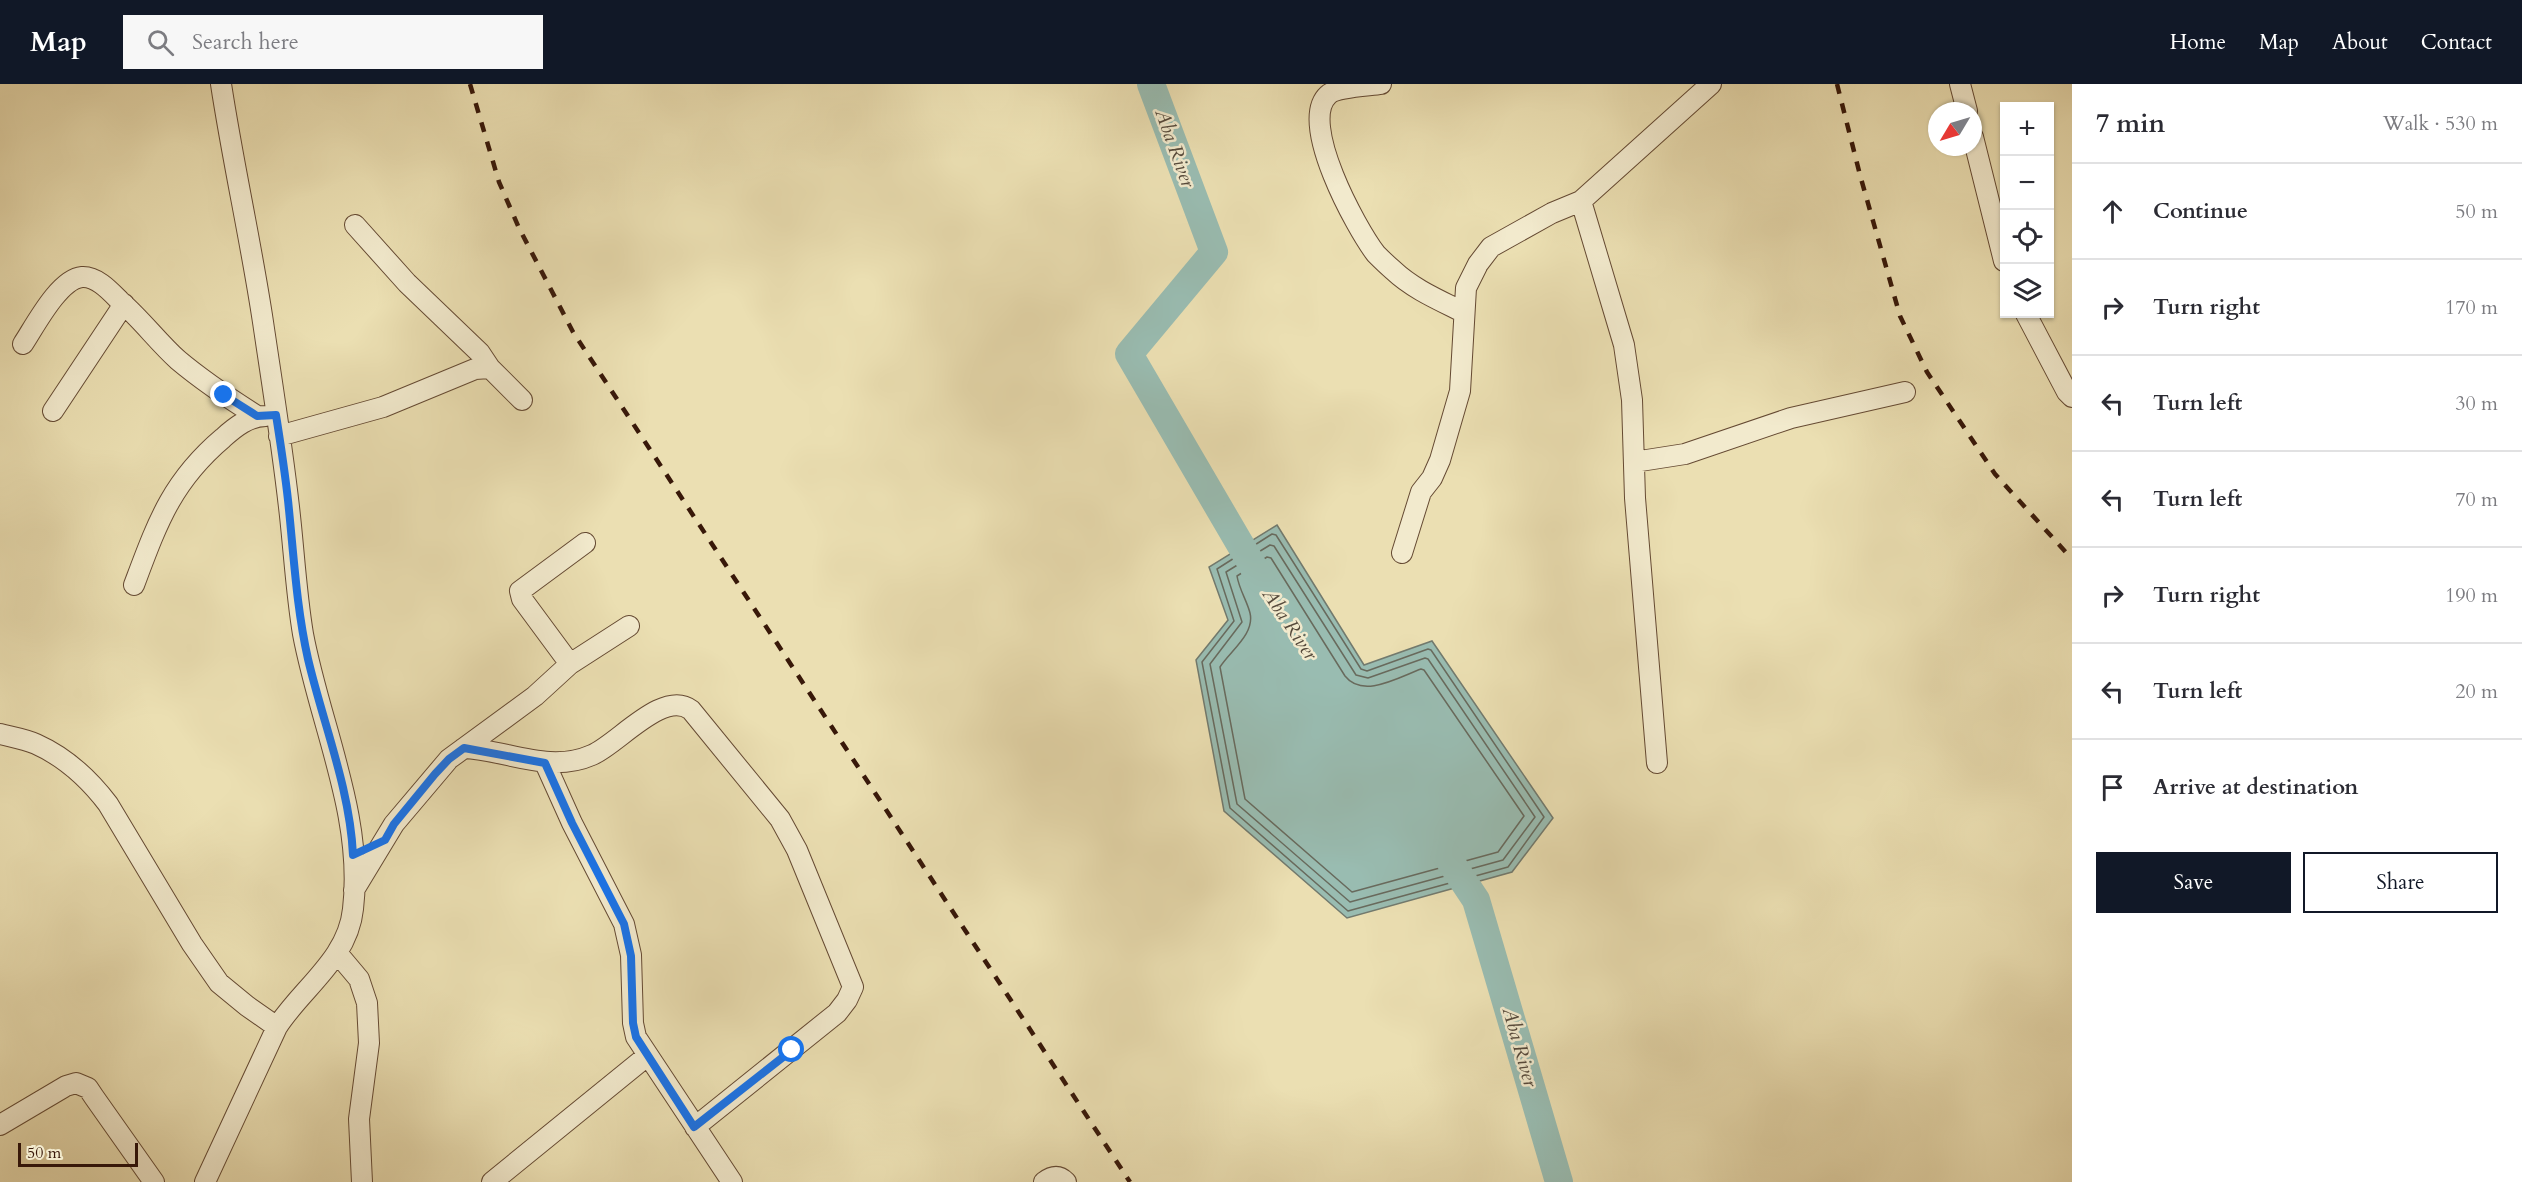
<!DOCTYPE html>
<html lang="en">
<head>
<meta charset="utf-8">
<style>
  body { margin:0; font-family:Cardo,serif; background:#f7f7f7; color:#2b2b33 }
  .controls { position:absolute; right:18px; top:18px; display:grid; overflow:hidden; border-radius:0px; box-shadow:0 2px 4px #0004 }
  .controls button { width:54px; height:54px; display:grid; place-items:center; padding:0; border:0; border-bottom:2px solid #e1e1e2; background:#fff; color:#2b2b33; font:30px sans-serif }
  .compass { position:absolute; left:1928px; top:18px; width:54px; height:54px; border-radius:50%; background:#fff; box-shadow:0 2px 4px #0004; rotate:232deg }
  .scale { position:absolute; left:18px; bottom:15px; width:120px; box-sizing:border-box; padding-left:6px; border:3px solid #381809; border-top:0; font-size:16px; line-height:21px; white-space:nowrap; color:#381809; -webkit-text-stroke:4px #f2eacd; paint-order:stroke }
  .stop { position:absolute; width:18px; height:18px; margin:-14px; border:4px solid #1a73e8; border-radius:50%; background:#fff }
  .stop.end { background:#1a73e8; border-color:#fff; box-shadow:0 2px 6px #0008 }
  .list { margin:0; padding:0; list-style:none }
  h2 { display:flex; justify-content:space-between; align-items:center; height:78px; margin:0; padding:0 24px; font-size:26px }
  h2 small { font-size:20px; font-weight:400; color:#7c7c81 }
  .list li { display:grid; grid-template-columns:39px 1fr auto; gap:18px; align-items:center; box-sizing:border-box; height:96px; padding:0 24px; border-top:2px solid #e1e1e2 }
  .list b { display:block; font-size:22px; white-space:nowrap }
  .list em { font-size:20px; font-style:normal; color:#7c7c81 }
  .actions { display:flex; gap:12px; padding:18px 24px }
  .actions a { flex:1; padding:14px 0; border:2px solid #111827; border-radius:0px; text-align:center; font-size:21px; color:#111827 }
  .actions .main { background:#111827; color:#fff }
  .icon { flex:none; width:33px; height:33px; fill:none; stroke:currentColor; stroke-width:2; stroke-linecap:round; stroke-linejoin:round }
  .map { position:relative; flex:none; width:2072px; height:1098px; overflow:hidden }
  header { display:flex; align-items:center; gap:36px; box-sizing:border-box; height:84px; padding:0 30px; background:#111827; color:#fff }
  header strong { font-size:28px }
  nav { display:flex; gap:33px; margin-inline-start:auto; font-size:21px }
  .search { width:420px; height:54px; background:#f7f7f7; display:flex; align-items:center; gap:15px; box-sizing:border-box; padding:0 21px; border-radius:0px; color:#7c7c81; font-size:22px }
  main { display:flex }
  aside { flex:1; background:#fff }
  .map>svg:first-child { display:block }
  .water { fill:#99bcb1; stroke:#727a6e; stroke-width:1.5 }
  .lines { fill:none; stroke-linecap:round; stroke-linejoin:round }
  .shore { stroke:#686a5d; stroke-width:1.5 }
  .river { stroke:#99bcb1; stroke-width:28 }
  .street-casing { stroke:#654a33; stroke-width:22 }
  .street { stroke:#f2eacd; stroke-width:20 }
  .rail { stroke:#381809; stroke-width:4.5; stroke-dasharray:10 10; stroke-linecap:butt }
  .route { stroke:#1a73e8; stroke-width:8 }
  .labels { text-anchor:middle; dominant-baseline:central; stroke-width:5; stroke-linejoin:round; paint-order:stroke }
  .water-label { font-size:20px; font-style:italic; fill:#55493b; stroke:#f2eacd }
</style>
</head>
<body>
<header>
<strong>Map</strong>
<div class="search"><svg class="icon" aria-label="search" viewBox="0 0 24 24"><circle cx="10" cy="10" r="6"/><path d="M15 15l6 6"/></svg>Search here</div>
<nav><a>Home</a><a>Map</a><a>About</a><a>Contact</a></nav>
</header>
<main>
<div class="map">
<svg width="2072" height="1098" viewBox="0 0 2072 1098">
  <rect width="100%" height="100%" fill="#ebdfb2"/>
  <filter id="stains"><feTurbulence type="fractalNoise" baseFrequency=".00333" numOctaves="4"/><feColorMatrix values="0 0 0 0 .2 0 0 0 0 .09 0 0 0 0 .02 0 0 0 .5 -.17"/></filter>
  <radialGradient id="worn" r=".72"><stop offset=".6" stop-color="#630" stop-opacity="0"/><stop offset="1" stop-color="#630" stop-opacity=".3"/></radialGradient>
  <path class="water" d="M1277,441l87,140 68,-24 121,177 -41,54 -165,46 -123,-107 -28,-151 32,-40 -19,-53z"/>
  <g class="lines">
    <path class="shore" d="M1272,450l4,1 85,134 6,2 61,-22 3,1 113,167 -36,50 -160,44 -118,-103 -28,-146 32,-41 -17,-52z
      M1270,461l4,1 82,129 12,3 57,-20 3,1 107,158 -32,43 -153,42 -113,-98 -27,-140 32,-42 -16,-50z
      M1267,473l4,1 74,118c18,23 54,1 76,-7l3,1 100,146 -26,36 -146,40 -107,-93 -25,-132c10,-16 35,-33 30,-54 -3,-12 -11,-24 -13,-37z"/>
    <path class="river" d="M1151,0l63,168 -85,102 132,226
      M1444,768l32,48 83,282"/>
    <g class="street-casing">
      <path id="street" d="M1381,0c-12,2 -45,3 -53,11 -30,27 28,133 48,159 5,5 11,11 17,16 20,19 46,30 70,42
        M1960,0l7,27
        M1973,53l31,124
        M1581,117l43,144 8,55 3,98 22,265
        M355,141l52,58 73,70 10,15
        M2026,230l41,78 5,5
        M23,260c12,-18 36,-65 59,-67 15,-1 29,15 38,24 21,18 38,41 58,59 25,21 52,39 79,56
        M53,327l71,-107
        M279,352l104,-29 92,-38 15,-1 32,32
        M1634,378l51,-8 106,-36 114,-26
        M1402,469l19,-61 11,-14 8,-18 20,-69 6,-103 12,-24 13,-17 61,-34 29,-12 130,-117
        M134,501c23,-61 37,-103 89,-147 12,-11 26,-22 43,-22
        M570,580l-48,-65 -2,-8 65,-48
        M0,650c12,3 25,5 36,10 29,13 53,35 72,60l84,140 27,39 28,23 30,21
        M464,664c43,2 85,26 128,7 26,-11 71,-66 99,-45l89,109 17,31 56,137 -6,13 -10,13 -142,114
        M545,679l27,60 52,101 7,31 2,68 3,14 96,145
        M354,806l40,-66 55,-65 86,-63 35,-32 59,-38
        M338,870l21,25 8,24 2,40 -10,76 3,63
        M0,1041l66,-39 10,-3 12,5 6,9 60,85
        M205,1098l72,-155c25,-39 71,-68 76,-118 11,-93 -33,-184 -50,-275 -7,-42 -9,-84 -14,-127 -7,-62 -17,-124 -26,-185 -12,-80 -30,-159 -42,-238
        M492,1098l155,-126
        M1044,1098c8,-6 14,-8 22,0"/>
    </g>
    <use href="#street" class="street"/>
    <path class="rail" d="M470,0l29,98 20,46 54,104 557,850
      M1837,0l23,91 40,141 27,56 68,102 77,85"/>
  </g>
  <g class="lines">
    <path class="route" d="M224,311l33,21 19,-1c5,32 10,63 13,95 5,50 8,100 19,149 15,64 42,130 45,196l32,-15 9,-16 41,-50 14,-15 15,-11 81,15 27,60 52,101 7,32 2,67 3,14 58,90 98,-77"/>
  </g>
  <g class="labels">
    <g class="water-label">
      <text transform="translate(1175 64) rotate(70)">Aba River</text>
      <text transform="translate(1290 540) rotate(56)">Aba River</text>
      <text transform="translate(1520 963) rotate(74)">Aba River</text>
    </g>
  </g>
  <rect width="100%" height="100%" filter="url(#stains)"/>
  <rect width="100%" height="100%" fill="url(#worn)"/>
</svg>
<div class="controls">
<button>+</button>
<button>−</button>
<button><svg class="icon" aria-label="locate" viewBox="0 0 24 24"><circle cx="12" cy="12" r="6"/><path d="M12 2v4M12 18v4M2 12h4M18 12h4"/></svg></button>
<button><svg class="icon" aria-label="layers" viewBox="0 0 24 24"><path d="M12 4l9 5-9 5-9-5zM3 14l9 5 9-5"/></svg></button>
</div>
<svg class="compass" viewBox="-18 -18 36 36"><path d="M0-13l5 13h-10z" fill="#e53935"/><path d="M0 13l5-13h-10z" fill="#7c7c81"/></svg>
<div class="scale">50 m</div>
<div class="stop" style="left:792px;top:966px"></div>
<div class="stop end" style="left:224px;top:311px"></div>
</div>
<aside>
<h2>7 min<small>Walk · 530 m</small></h2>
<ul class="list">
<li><svg class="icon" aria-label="ahead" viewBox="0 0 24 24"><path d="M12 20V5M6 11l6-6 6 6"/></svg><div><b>Continue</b></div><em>50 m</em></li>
<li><svg class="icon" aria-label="right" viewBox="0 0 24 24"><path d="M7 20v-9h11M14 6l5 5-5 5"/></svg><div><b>Turn right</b></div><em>170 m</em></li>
<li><svg class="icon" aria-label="left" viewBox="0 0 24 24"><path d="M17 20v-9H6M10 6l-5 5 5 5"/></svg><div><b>Turn left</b></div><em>30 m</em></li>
<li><svg class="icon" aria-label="left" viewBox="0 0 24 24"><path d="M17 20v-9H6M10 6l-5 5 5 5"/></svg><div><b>Turn left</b></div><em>70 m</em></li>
<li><svg class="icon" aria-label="right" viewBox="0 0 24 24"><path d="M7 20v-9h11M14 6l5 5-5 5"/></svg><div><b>Turn right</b></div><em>190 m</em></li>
<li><svg class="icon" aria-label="left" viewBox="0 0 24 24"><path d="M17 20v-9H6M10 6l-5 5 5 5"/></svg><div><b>Turn left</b></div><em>20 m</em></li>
<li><svg class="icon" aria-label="arrive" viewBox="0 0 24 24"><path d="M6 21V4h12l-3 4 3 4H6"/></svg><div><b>Arrive at destination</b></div></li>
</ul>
<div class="actions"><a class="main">Save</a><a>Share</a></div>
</aside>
</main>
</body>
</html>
